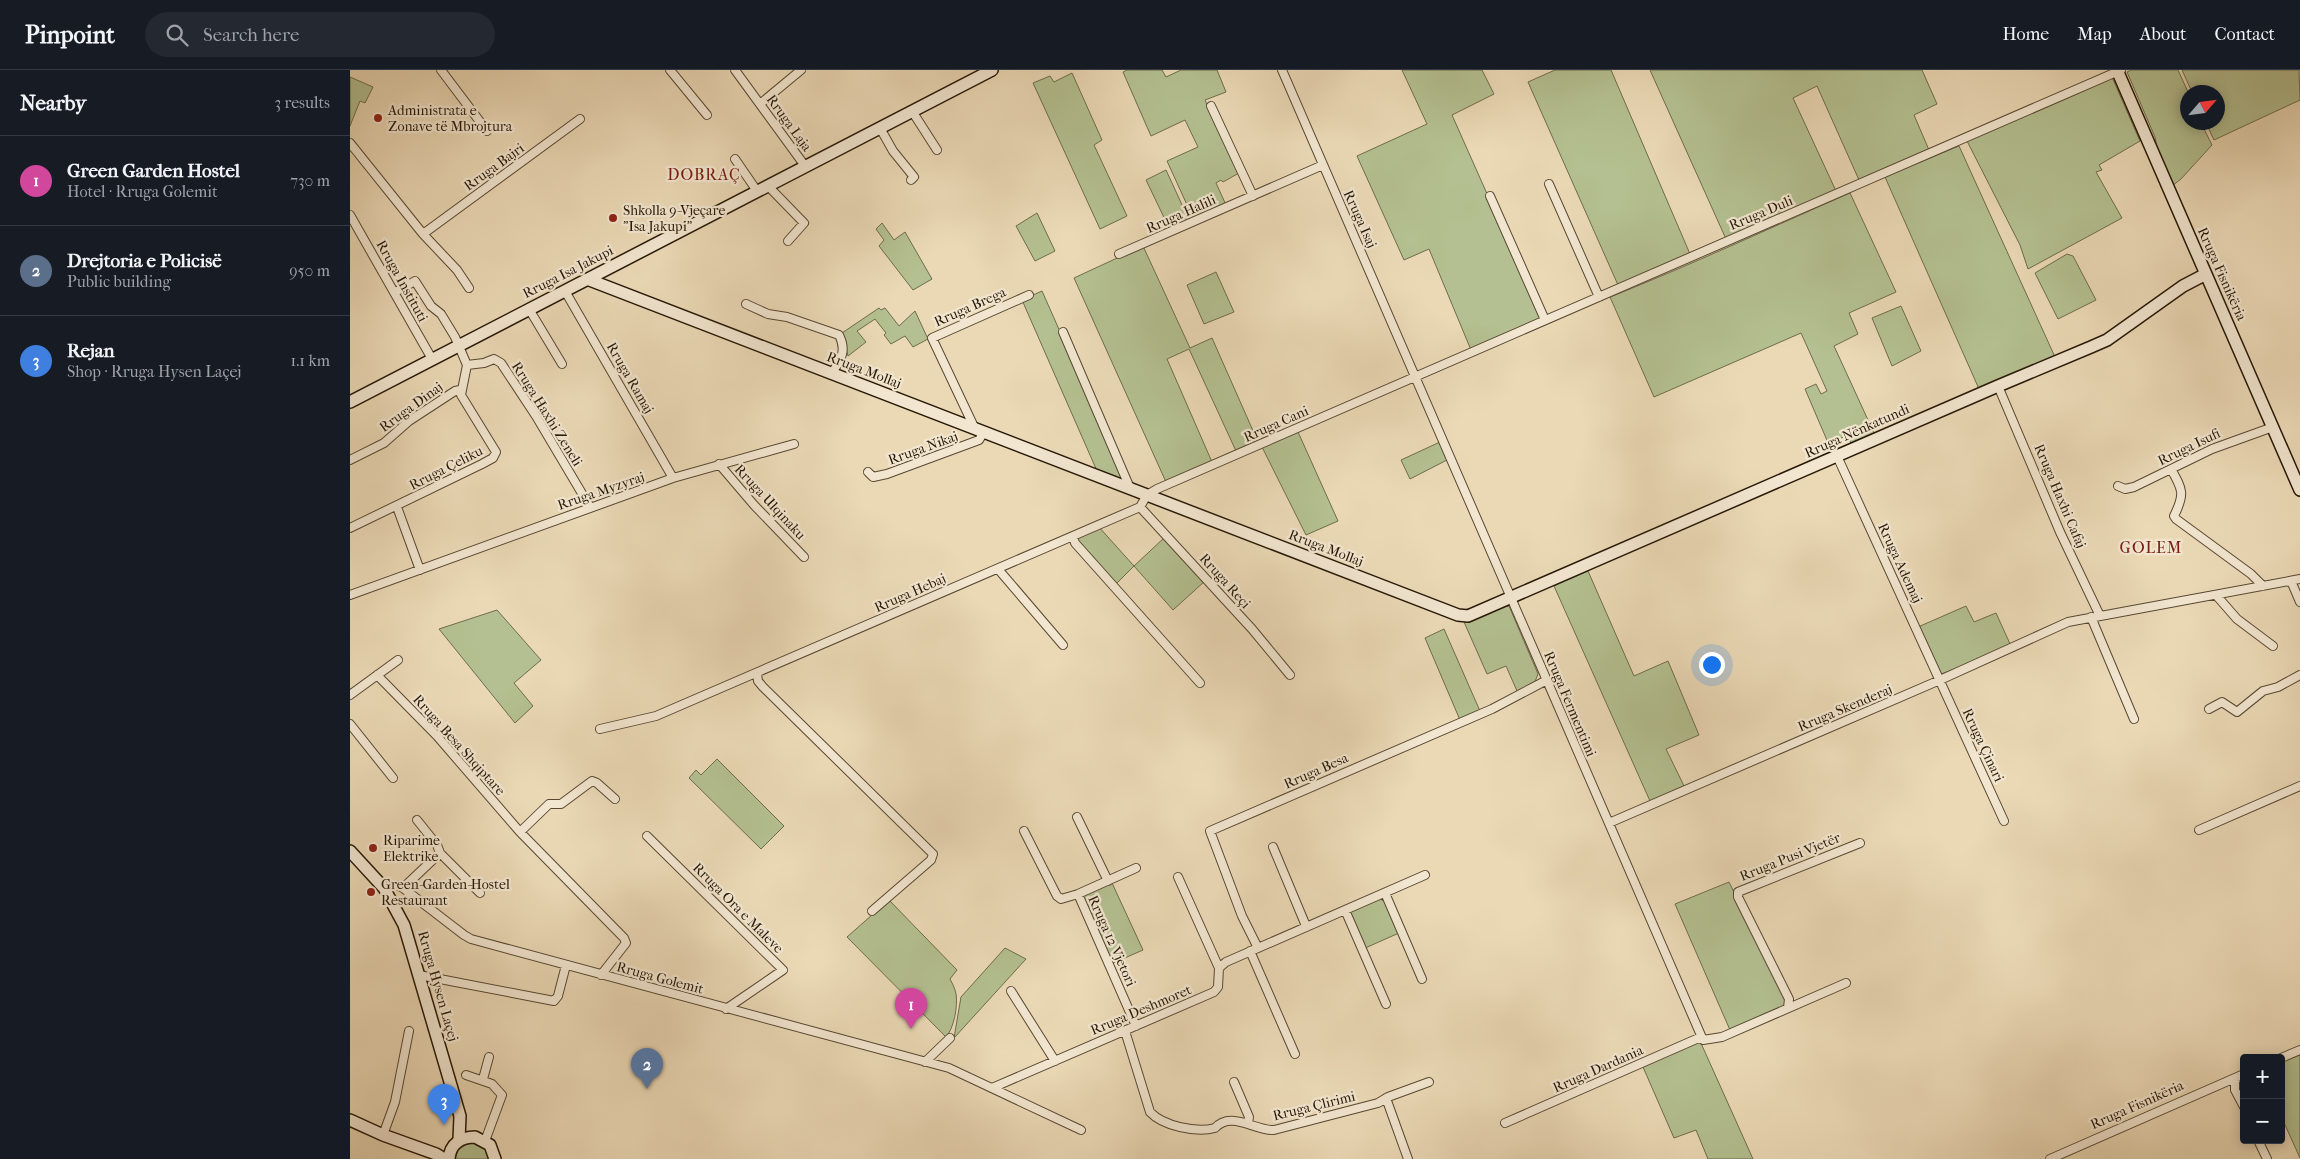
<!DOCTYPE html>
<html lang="en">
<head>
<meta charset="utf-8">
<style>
  body { margin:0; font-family:"IM FELL French Canon",serif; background:#242831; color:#f1f3f6 }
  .controls { position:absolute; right:15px; bottom:15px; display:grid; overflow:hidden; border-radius:5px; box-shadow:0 2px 12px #0003 }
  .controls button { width:45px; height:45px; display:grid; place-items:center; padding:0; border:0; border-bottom:1px solid #363941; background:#171b24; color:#f1f3f6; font:25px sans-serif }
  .compass { position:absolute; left:1830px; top:15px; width:45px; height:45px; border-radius:50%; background:#171b24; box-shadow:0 2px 12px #0003; rotate:62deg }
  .you { position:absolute; left:1361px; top:594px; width:18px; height:18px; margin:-12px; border:4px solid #fff; border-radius:50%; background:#1a73e8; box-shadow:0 0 0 8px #1a73e833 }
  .badge { display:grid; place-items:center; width:32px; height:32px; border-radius:50%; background:#ea580c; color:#fff; font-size:16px; font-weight:700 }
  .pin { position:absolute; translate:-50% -41px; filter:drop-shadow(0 1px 2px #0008) }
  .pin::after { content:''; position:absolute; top:26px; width:18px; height:15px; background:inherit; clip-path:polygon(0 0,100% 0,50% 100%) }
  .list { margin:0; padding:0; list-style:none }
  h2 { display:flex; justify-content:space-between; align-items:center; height:65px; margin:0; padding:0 20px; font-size:21px }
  h2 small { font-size:16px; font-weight:400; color:#9ea1a6 }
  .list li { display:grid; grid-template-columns:32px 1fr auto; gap:15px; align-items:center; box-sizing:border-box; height:90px; padding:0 20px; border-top:1px solid #363941 }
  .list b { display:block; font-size:19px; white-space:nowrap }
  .list p { margin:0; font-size:16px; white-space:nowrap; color:#9ea1a6 }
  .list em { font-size:16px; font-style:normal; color:#9ea1a6 }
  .icon { flex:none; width:28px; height:28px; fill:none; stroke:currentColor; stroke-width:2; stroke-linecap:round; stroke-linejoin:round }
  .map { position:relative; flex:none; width:1950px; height:1089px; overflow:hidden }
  header { display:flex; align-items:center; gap:30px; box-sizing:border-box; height:70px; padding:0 25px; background:#171b24; border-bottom:1px solid #363941 }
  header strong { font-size:24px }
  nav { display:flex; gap:28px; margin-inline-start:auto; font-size:18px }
  .search { width:350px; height:45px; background:#242831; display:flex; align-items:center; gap:12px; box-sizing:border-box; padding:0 18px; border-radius:28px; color:#9ea1a6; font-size:19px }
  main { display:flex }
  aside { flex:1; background:#171b24 }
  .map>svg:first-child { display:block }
  .green { fill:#b4c091; stroke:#6e6c4c }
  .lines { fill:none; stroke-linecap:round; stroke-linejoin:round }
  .street-casing { stroke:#584832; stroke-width:10 }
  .secondary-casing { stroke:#271806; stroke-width:14 }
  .street { stroke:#f2e6d0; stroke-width:8 }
  .secondary { stroke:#f2e6d0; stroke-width:11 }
  .poi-dot { fill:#8f2418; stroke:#f2e6d0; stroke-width:2 }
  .labels { text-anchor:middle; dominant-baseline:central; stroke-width:4.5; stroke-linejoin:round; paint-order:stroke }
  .poi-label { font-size:14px; fill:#271806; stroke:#f2e6d0; text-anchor:start }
  .street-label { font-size:14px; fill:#271806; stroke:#f2e6d0 }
  .quarter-label { font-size:16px; letter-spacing:1px; fill:#7a1f14; stroke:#f2e6d0 }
</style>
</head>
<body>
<header>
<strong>Pinpoint</strong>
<div class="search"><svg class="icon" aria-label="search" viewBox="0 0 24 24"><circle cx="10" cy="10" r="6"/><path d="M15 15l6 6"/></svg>Search here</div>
<nav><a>Home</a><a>Map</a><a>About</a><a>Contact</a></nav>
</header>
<main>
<aside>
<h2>Nearby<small>3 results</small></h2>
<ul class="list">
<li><span class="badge" style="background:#d1479c">1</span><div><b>Green Garden Hostel</b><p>Hotel · Rruga Golemit</p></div><em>730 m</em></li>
<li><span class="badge" style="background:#5c6f8a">2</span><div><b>Drejtoria e Policisë</b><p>Public building</p></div><em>950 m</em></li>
<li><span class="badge" style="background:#3f7fe0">3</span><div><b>Rejan</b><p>Shop · Rruga Hysen Laçej</p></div><em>1.1 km</em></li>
</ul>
</aside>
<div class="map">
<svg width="1950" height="1089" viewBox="0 0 1950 1089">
  <rect width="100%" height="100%" fill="#ebd9b6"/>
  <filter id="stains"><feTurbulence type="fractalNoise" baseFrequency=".004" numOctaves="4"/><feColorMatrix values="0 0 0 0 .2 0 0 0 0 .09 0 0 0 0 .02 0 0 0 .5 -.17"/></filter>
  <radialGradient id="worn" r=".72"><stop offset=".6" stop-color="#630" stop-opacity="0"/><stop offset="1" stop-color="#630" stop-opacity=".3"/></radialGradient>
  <path class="green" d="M777,0h35l4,7 15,-7h36l9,22 -21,8 34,73 -16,9 -2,-2 -5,3 10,22 -33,13 -26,-57 31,-14 -13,-27 -34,16 -28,-64z
    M1052,0h80l12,24 -42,21 88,198v6l-69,31 -42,-101 -25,11 -47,-104 70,-32z
    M1205,0h56l79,184 -72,31 -90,-203z
    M1300,0h272l15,34 -23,11 15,35 -70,30 -42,-94 -24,12 43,93 -110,48z
    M1781,0h47l10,22v30l13,1 11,22 -31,34 -9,7 -14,-34 -3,-15 -28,-65z
    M1832,0h117l1,30 -86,40 -8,-17 12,-1v-30h-26z
    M722,3l30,67 -8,5 33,71 -27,13 -67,-146 17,-7 4,6z
    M0,7l23,10 -8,16 -5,-2 -10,25z
    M1762,7l28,64 -41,24 3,5 -6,2 26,46 -94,51 -8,-24 -53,-104z
    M1609,76l96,211 -76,32 -94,-212z
    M816,100l23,50 -19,10 -24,-50z
    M1500,123l46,99 -47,21 9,21 -24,12 40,87 -23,10 -4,-8 -18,10 -24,-56 11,-5 5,10 6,-3 -26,-58 -147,64 -44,-100c81,-32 160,-69 240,-104z
    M687,143l18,38 -20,10 -19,-35z
    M532,153l12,17 11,-8 27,47 -19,11 -34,-44 5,-6 -8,-11z
    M793,176l47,102 22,-10 46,104 -22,9 -47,-102 -22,10 45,103 -46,20 -92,-204z
    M1717,184l6,2 23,44 -38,19 -23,-46z
    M866,202l18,40 -30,12 -17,-39z
    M692,221l82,185 -2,5 -25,-10 -75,-171z
    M1551,236l20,45 -29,15 -20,-48z
    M529,238l2,2 4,-2 14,18 16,-15 13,28 -15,8 -8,-11 -14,8 -7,-9 2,-2 -11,-14 -18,12 9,11 -18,14 -6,-23z
    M948,362l40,89 -32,14 -44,-88z
    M1090,372l7,18 -37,19 -9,-19z
    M748,456l36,40 31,-29 40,44 -32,29 -39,-44 -19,19 -37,-41v-8z
    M1238,501l46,105 34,-15 31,74 -33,14 18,37 -34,15 -96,-215z
    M1159,536l29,68 -4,10 -17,7 -11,-25 -19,8 -23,-52 37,-15z
    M1616,536l8,16 22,-9 15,33 -72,29 -21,-48z
    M147,540l44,50 -27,23 19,23 -18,17 -76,-94z
    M1094,559l36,82 -20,9 -35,-82z
    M367,689l67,67 -23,23 -72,-71 7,-8 5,5z
    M1379,812l57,116 -1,8 -55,24 -55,-126z
    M762,813l31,67 -32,14 -28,-66 1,-3z
    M1030,829l6,3 13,31 -36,16 -15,-38z
    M539,830l68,70 -7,9c2,4 5,9 6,15 2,12 -2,34 -10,43l-99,-100z
    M655,878l21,11 -72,79 7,-41z
    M1350,971l53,118h-45l-12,-29 -22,8 -31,-71z
    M1950,984v104l-19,-42v-54z
    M120,1072l14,4 6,13h-35l3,-9z"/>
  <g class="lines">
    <g class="street-casing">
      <path id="street" d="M91,0l46,61
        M320,0l37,45
        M385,0l70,96
        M932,0l421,970 19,-3 124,-54
        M410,34l41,-34
        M861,36l42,90
        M562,41l25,39
        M530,58l13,23 21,26 -3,3
        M0,73l73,91 34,36 12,18
        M385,89l22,32
        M1199,114l50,113
        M418,116l36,37 -16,18
        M1140,126l55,124
        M0,145l82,144
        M73,164l157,-115
        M769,184l204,-89
        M215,221l108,187
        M396,234l22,10 19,3 52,18c8,16 2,24 -7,38
        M179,239l33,55
        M713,262l67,156
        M117,295l17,-2 10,-4 7,4 35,53 54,91
        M1648,316l62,146 40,84
        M625,359l-43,-91 97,-43
        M1487,386l167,365
        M0,390l34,-17 25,-22 46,-30 5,-1
        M369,394l35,41 50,52
        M1821,399c12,21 14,25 3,47l2,3 75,55 12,12
        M518,402l5,5 14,-3 92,-34 5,-8
        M1768,416l7,3 9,-2 78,-38 61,-22
        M47,437l23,63
        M790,437l112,122 38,46
        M0,458l132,-64 11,-6 3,-6 -35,-57 6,-30 -12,-28 -14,-23 -10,-8 -16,-25 -16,9
        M723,466l2,7 125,140
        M648,499l65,76
        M1941,511l9,21
        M0,525l323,-117 121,-34
        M1866,525l21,24 36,27
        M1741,547l43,102
        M407,604l1,7 5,6 170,167 -2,6 -59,51
        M27,605l60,61 83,96 104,106 2,5 -25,32
        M0,625l48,-35
        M1859,639l13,-7 15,10 26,-21 15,-4 22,-12
        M0,654l43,54
        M250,659l56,-13 484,-209 7,-12 10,-6 964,-419
        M727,747l31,64
        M67,750l20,25 3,8 40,40
        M1259,753l331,-143 128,-58 232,-43
        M1849,760l101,-44
        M674,761l33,65 4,3 17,-5 58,-26
        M170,762l29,-28h12l31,-23 5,2 18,16
        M297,766l136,134 -57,39
        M923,777l33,79
        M828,807l41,91
        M34,818l13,-3 6,3 61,47 7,4 478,129 132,62
        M53,818l37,-35
        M1035,823l37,86
        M728,824l58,132
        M995,840l41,94
        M908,878l-16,-32 -32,-85 282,-122 55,-29
        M900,881l45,103
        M69,905l135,26 4,-5 8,-31
        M661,921l44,70
        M1438,938l1,-9 -51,-102v-5l122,-49
        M775,961l25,81c13,14 46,21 65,16 16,-18 40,3 59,2l104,-27 10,-6 41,-15
        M1931,988l19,-8
        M575,992l25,-24
        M116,1005l26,9 10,11 -17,46
        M1885,1008v12l9,17
        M133,1009l6,-22
        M884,1012l15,35 -1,6
        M642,1018l222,-96 4,-5 1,-19 7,-6 199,-87
        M1036,1028l22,61
        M1155,1053l196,-86
        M33,1065l12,-33 14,-71
        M1908,1070l9,19
        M1700,1089l194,-85"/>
    </g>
    <g class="secondary-casing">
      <path id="secondary" d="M1767,0l183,420
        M237,209l871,336 10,1 530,-230 93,-39 16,-7 76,-54 23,-12
        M0,332l642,-332
        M0,781l34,37 20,37 56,191 -1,24
        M0,1050l33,15 53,19 8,5
        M99,1089c1,-15 12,-22 26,-22l15,8 5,14"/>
    </g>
    <use href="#street" class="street"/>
    <use href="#secondary" class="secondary"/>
  </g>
  <g class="poi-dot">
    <circle cx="28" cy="48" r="5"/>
    <circle cx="263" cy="148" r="5"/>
    <circle cx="23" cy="778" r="5"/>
    <circle cx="21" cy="822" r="5"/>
  </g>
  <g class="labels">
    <g class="poi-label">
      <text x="38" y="40">Administrata e<tspan x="38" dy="16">Zonave të Mbrojtura</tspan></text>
      <text x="273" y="140">Shkolla 9-Vjeçare<tspan x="273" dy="16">"Isa Jakupi"</tspan></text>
      <text x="33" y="770">Riparime<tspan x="33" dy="16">Elektrike</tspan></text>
      <text x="31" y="814">Green-Garden-Hostel<tspan x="31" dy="16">Restaurant</tspan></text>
    </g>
    <g class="street-label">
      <text transform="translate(439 53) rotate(54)">Rruga Laja</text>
      <text transform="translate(144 97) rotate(-36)">Rruga Bajri</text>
      <text transform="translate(1411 143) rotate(-23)">Rruga Duli</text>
      <text transform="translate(831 144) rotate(-24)">Rruga Halili</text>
      <text transform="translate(1010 149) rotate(66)">Rruga Isaj</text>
      <text transform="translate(218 202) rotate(-27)">Rruga Isa Jakupi</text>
      <text transform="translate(1872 204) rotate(66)">Rruga Fisnikëria</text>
      <text transform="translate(52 211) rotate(61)">Rruga Instituti</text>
      <text transform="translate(620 237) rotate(-24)">Rruga Brega</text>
      <text transform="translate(514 300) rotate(21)">Rruga Mollaj</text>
      <text transform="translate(280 308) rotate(60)">Rruga Ramaj</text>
      <text transform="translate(61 337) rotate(-36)">Rruga Dinaj</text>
      <text transform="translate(197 344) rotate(58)">Rruga Haxhi Zeneli</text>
      <text transform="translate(926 354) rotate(-24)">Rruga Cani</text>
      <text transform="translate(1507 361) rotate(-24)">Rruga Nënkatundi</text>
      <text transform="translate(1839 377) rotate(-26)">Rruga Isufi</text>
      <text transform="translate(573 378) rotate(-20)">Rruga Nikaj</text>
      <text transform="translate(96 398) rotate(-27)">Rruga Çeliku</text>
      <text transform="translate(251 421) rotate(-19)">Rruga Myzyraj</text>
      <text transform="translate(1710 426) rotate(67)">Rruga Haxhi Cafaj</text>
      <text transform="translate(420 432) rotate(47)">Rruga Ulqinaku</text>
      <text transform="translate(976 478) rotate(21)">Rruga Mollaj</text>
      <text transform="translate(1550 493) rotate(65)">Rruga Ademaj</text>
      <text transform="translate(875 511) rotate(48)">Rruga Reçi</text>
      <text transform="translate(560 523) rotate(-24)">Rruga Hebaj</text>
      <text transform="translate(1220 634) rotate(67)">Rruga Fermentimi</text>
      <text transform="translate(1495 638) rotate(-23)">Rruga Skenderaj</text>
      <text transform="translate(109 675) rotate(48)">Rruga Besa Shqiptare</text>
      <text transform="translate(1633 675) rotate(65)">Rruga Çinari</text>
      <text transform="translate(966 701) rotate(-24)">Rruga Besa</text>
      <text transform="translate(1440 787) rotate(-22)">Rruga Pusi Vjetër</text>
      <text transform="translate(388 838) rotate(45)">Rruga Ora e Maleve</text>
      <text transform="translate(762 871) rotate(66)">Rruga 12 Vjetori</text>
      <text transform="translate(310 908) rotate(15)">Rruga Golemit</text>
      <text transform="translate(88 916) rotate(74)">Rruga Hysen Laçej</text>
      <text transform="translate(791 940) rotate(-23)">Rruga Deshmoret</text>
      <text transform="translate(1248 999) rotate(-24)">Rruga Dardania</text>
      <text transform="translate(1787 1035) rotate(-24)">Rruga Fisnikëria</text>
      <text transform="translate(964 1036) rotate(-14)">Rruga Çlirimi</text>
    </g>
    <g class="quarter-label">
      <text x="354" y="104">DOBRAÇ</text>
      <text x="1801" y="477">GOLEM</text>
    </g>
  </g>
  <rect width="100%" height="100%" filter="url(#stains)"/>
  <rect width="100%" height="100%" fill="url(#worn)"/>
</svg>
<div class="controls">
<button>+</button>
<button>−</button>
</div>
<svg class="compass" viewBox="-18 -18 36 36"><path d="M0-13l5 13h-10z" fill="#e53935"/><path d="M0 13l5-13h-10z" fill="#9ea1a6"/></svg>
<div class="you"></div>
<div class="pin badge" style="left:561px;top:959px;background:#d1479c">1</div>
<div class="pin badge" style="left:297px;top:1019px;background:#5c6f8a">2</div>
<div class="pin badge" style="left:94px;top:1055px;background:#3f7fe0">3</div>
</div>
</main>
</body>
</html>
